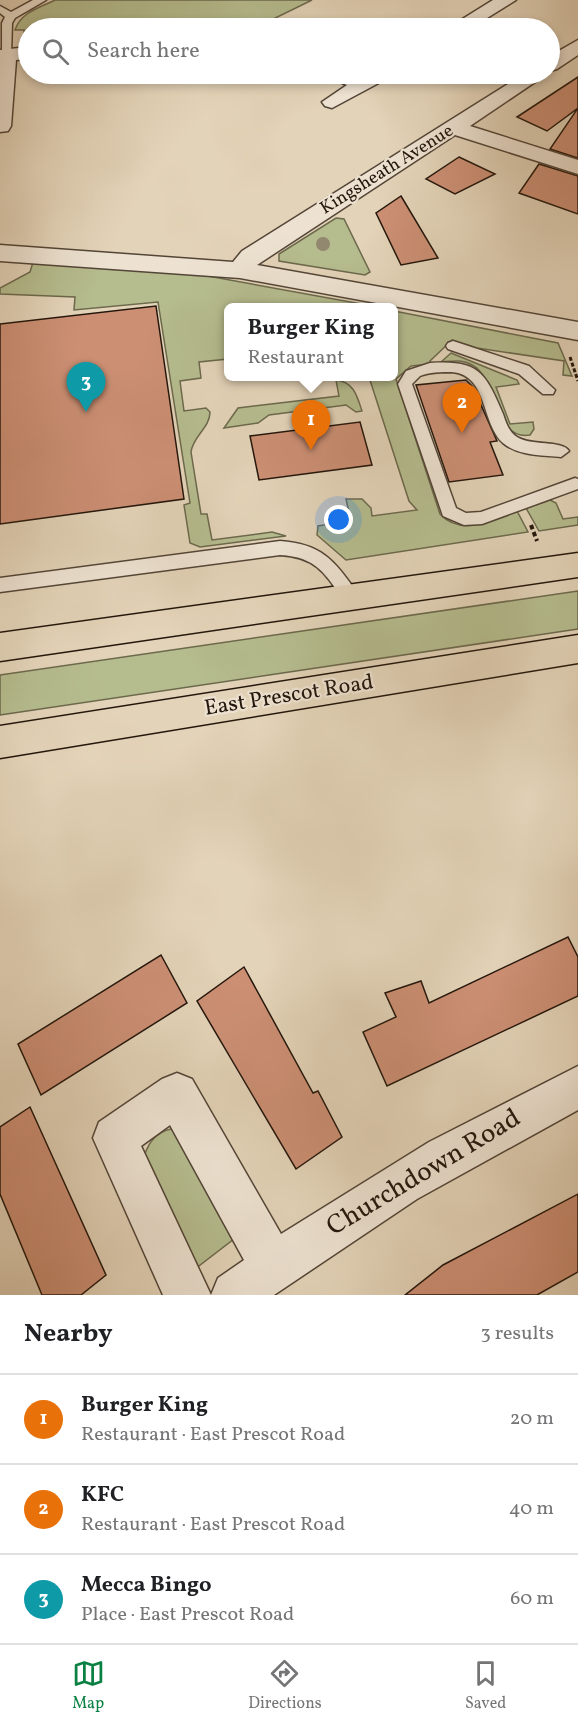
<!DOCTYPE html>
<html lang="en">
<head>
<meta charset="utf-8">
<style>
  body { margin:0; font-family:Vollkorn,serif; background:#f2f2f2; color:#202124 }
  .you { position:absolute; left:339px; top:520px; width:21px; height:21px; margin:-15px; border:4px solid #fff; border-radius:50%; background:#1a73e8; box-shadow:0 0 0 9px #1a73e833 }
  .badge { display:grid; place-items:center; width:39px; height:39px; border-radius:50%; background:#0b8043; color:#fff; font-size:20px; font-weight:700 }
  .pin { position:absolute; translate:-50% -50px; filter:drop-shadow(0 2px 3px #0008) }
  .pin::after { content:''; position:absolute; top:32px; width:21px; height:18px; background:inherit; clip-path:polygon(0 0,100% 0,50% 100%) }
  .popup { position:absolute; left:224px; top:303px; width:174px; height:78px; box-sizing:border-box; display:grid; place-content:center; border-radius:9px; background:#fff; filter:drop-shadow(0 2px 4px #0005); font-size:20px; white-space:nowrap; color:#757577 }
  .popup b { font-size:22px; color:#202124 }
  .popup::after { content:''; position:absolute; left:50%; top:100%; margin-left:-12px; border:12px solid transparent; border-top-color:#fff }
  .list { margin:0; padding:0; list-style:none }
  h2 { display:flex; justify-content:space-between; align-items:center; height:78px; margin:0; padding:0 24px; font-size:26px }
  h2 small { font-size:20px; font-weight:400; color:#757577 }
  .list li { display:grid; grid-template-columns:39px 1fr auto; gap:18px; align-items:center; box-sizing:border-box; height:90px; padding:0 24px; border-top:2px solid #e0e0e0 }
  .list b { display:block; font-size:22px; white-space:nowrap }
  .list p { margin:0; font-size:20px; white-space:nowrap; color:#757577 }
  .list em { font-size:20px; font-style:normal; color:#757577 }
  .icon { flex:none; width:33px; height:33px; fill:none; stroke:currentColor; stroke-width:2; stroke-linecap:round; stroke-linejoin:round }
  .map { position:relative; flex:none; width:578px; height:1295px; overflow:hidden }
  .search { position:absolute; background:#fff; box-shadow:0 3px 9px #0003; left:18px; right:18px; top:18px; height:66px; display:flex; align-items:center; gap:15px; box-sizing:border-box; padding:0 21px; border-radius:33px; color:#757577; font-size:22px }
  .sheet { height:348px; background:#fff }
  nav { display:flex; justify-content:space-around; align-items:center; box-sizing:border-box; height:84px; border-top:2px solid #e0e0e0; background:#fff; font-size:16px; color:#757577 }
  nav a { display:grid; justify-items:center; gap:3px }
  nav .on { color:#0b8043 }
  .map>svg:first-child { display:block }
  .green { fill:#b5bc8e; stroke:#6c694d; stroke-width:1.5 }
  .building { fill:#cc8f74; stroke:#23160c; stroke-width:1.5 }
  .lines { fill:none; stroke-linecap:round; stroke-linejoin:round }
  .lane-casing { stroke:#534537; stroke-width:3 }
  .street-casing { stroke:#534537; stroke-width:3 }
  .highway-casing { stroke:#23160c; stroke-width:3 }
  .path-far1 { stroke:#23160c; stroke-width:3; stroke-dasharray:4 2; stroke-linecap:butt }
  .path { stroke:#23160c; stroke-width:4; stroke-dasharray:4.5 3; stroke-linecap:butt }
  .lane { fill:#ede2d1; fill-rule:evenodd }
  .street { fill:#ede2d1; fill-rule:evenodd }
  .highway { fill:#e3d3b8; fill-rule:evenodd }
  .tree { fill:#92876f }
  .labels { text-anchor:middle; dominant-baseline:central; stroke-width:4.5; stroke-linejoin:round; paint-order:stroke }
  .far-street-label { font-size:18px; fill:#23160c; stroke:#ede2d1 }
  .street-label { font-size:22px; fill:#23160c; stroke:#ede2d1 }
  .near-street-label { font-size:27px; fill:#23160c; stroke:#ede2d1 }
</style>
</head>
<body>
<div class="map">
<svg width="578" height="1295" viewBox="0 0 578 1295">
  <rect width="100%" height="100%" fill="#e3d3b8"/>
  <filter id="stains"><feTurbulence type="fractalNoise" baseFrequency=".00333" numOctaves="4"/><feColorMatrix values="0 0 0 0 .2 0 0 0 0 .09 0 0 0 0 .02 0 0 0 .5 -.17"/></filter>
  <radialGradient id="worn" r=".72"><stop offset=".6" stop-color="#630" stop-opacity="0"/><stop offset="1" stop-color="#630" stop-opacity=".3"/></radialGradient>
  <path class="green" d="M55,0h257l-57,28h-227v5l-4,1v-4h-9c6,-18 24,-22 40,-30z
    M336,218l8,1 26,53 -5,3 -86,-14v-7z
    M34,259l163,15 181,33 -150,1v51l-29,3 2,16 -21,3 4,30 22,-3 4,4c0,16 -17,24 -19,40l10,62h6l5,26 60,-8 14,4 -86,11 -10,-4 -6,-38 6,-2 -32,-201 -84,8 1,-13 -75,-3v-6l30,-16z
    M394,311l164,32 14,33 -9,-1 1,-14 -87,-13 -25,-8 -22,21 1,3 -20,2 -15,13 44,135c21,23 53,6 77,-3l11,21 -182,28 -29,-25 1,-9 33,-5 -5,-22h16l9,9 1,8 45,-6 -8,-9 -40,-124 25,-1z
    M451,353l66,27 2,4 -23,3 14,37 23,-2 1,7 -4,6c-37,6 -32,-57 -58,-70 -10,-6 -20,-4 -31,-3z
    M336,380c18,2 21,16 26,31l-6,1 -10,-7 -77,10 -11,8 -34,5 14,-20 101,-12z
    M550,500l6,3 7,16 15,-2v8l-39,6 -13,-23z
    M578,591v38l-578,86v-40z
    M178,1128l65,104 -52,40 -47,-115c5,-18 16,-28 34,-29z"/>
  <path class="building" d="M578,77v31l-31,23 -30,-14z
    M578,108v50l-28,-9z
    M459,157l36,17 -40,20 -29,-15z
    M539,164l39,12v38l-59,-21z
    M401,196l37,62 -37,7 -25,-52z
    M156,306l28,193 -184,25v-200z
    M466,380l7,7 24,54 -7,1 13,33 -54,7 -33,-97z
    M360,422l12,43 -113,15 -9,-44z
    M568,937l10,20v39l-191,90 -24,-54 33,-15 -11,-24 36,-12 8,22z
    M161,955l26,48 -146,92 -23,-51z
    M244,967l69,126 5,-2 24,46 -46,32 -99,-168z
    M30,1107l76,168 -25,20h-39l-42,-101v-67z
    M578,1194v78l-41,23h-132l38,-30z"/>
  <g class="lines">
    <g class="lane-casing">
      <path id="lane" d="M33,0h13l-31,18 -3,5 -1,31 -9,2v-33l3,-6 -5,-4v-7l11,6z
        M453,341l76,25 26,24 -2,4h-10l-24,-20 -71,-25 -2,-3 2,-3z
        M430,363c49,-3 55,9 73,51 3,9 6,18 14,23 13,9 46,3 52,14l-8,6c-18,-2 -43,-1 -58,-14 -22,-20 -15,-68 -51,-71 -11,0 -23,0 -32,4l-8,8 44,124 10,5 15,-1 94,-34 3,1v10l-96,35 -18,1 -21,-9 -45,-132 8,-13z
        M280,541c41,3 53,18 76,50l3,5 -3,5h-12c-19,-28 -28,-44 -64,-46l-280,37v-14z"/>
    </g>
    <g class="street-casing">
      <path id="street" d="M493,0h23l-45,28h-23z
        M578,40v15l-21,14 -7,2v-15z
        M28,47v12l-12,1 -5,66 -3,5 -8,1v-82z
        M327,74h27l8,2 5,-2h24l-3,4 -56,30 -7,-2 -3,-4 25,-17 -17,-7z
        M524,74h23l-77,52 108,34v14l-123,-39 -198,130 321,57v18l-338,-62 -240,-17v-16l233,17 9,-11z
        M578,1066v44l-161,89 -143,96h-63l7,-17 26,-18 -74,-135 -29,21 70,149h-48l-70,-157 6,-16 63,-43 15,-6 15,6 89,155 148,-92z"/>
    </g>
    <g class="highway-casing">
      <path id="highway" d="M578,553v24l-578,84v-28z
        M578,635v28l-578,95v-32z"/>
    </g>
    <path class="path-far1" d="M570,357l8,24"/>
    <path class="path" d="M531,525l6,16"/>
    <use href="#lane" class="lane"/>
    <use href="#street" class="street"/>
    <use href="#highway" class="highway"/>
  </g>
  <circle class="tree" cx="323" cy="244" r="7"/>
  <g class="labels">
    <g class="far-street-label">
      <text transform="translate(387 170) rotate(-32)">Kingsheath Avenue</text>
    </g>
    <g class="street-label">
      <text transform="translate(289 696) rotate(-9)">East Prescot Road</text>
    </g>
    <g class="near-street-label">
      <text transform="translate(424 1173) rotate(-31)">Churchdown Road</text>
    </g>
  </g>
  <rect width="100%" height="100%" filter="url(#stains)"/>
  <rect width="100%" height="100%" fill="url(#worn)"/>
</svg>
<div class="you"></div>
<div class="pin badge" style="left:311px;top:450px;background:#e8710a">1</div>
<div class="popup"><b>Burger King</b>Restaurant</div>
<div class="pin badge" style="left:462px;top:433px;background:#e8710a">2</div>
<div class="pin badge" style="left:86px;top:412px;background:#0f9aa8">3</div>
<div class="search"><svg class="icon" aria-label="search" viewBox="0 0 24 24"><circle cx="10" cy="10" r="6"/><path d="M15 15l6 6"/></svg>Search here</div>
</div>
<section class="sheet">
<h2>Nearby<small>3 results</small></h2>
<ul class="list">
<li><span class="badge" style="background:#e8710a">1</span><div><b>Burger King</b><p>Restaurant · East Prescot Road</p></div><em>20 m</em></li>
<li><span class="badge" style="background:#e8710a">2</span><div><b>KFC</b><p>Restaurant · East Prescot Road</p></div><em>40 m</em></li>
<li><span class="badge" style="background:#0f9aa8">3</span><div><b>Mecca Bingo</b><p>Place · East Prescot Road</p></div><em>60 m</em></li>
</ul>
</section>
<nav>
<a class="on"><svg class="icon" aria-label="map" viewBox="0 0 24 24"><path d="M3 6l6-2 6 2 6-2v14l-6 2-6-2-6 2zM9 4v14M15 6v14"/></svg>Map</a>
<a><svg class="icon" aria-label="directions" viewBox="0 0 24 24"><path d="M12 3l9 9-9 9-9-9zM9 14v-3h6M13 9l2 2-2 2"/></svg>Directions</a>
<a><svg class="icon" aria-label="saved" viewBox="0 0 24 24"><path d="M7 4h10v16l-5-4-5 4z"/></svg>Saved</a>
</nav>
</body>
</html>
